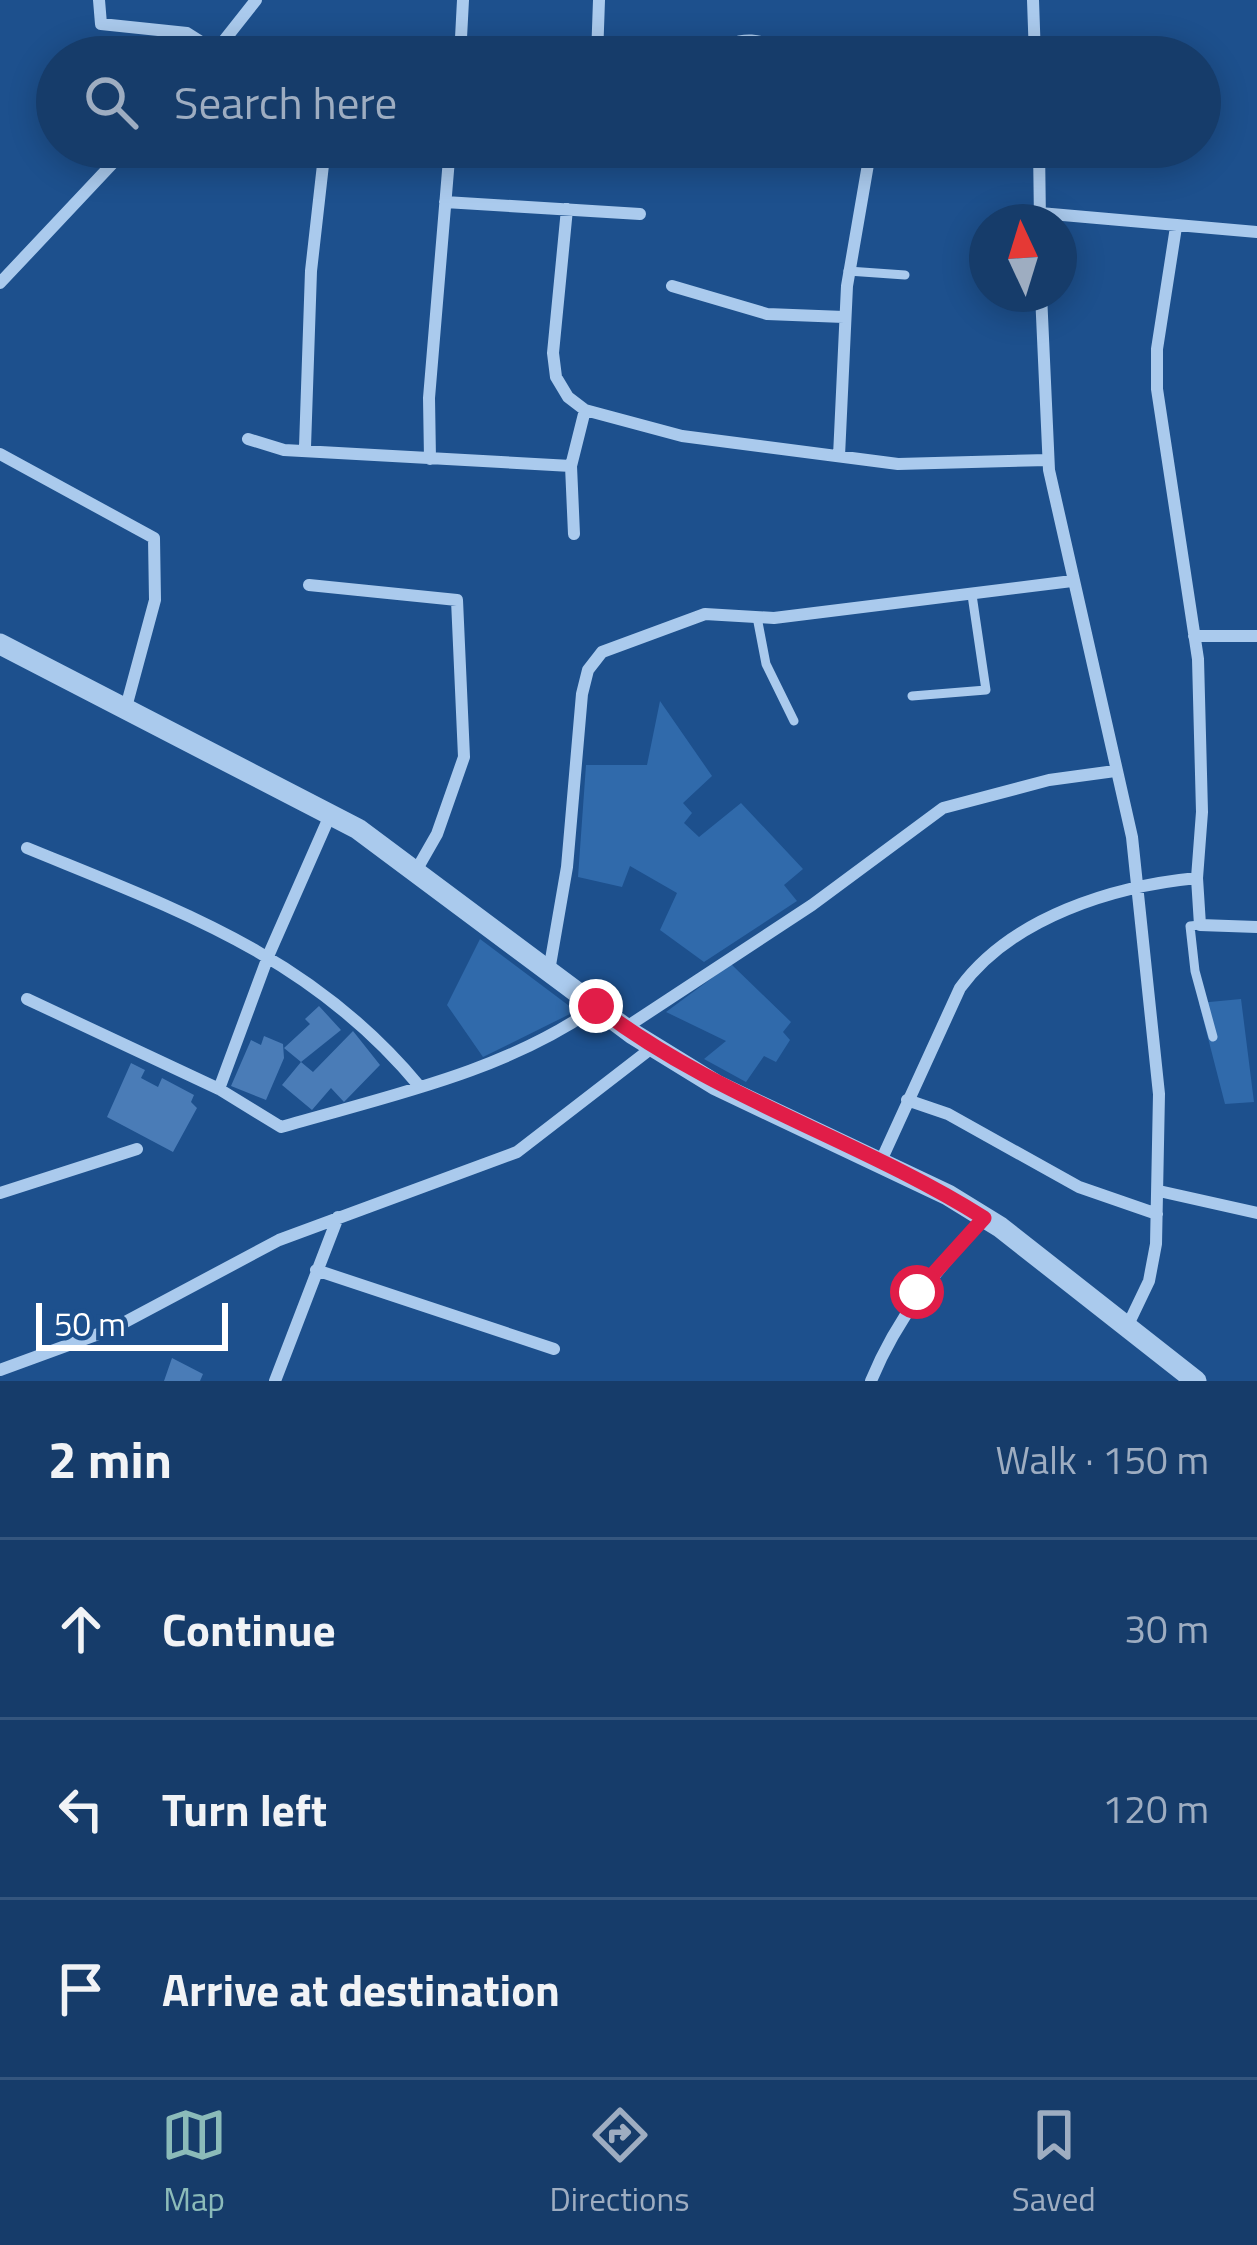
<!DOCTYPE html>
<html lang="en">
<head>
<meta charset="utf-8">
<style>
  body { margin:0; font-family:"Titillium Web",sans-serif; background:#1f4370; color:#f1f3f6 }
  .compass { position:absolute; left:969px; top:204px; width:108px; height:108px; border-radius:50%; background:#163c6a; box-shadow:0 6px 30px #0003; rotate:356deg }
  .scale { position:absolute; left:36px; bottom:30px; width:192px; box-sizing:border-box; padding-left:12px; border:6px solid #fff; border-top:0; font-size:33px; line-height:42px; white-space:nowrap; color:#fff; -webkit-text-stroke:9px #1d508d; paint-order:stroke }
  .stop { position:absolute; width:36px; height:36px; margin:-27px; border:9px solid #e11d48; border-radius:50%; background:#fff }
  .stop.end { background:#e11d48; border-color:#fff; box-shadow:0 3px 12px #0008 }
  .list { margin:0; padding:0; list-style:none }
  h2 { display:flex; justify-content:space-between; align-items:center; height:156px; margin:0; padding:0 48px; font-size:51px }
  h2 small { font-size:39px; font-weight:400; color:#9eadc1 }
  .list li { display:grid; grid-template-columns:78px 1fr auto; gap:36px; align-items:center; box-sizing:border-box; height:180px; padding:0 48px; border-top:3px solid #35567e }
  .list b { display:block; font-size:45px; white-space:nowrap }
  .list em { font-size:39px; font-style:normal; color:#9eadc1 }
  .icon { flex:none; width:66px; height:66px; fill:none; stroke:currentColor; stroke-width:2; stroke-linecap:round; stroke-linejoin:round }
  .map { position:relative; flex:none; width:1257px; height:1381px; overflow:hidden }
  .search { position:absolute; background:#163c6a; box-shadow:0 6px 30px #0003; left:36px; right:36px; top:36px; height:132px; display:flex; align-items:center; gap:30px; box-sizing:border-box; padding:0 42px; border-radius:66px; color:#9eadc1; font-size:45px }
  .sheet { height:696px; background:#163c6a }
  nav { display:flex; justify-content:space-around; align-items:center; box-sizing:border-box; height:168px; border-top:3px solid #35567e; background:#163c6a; font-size:33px; color:#9eadc1 }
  nav a { display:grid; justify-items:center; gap:6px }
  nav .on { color:#8bbbb9 }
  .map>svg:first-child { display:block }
  .green { fill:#306aab }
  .building { fill:#4a7cb7 }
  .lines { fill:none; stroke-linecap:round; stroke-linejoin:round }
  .service { stroke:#aacaed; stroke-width:9 }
  .minor { stroke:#aacaed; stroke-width:12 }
  .tertiary { stroke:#aacaed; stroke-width:21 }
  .route { stroke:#e11d48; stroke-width:15 }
</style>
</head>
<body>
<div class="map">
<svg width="1257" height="1381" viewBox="0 0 1257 1381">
  <rect width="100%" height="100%" fill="#1d508d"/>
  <path class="green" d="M660,701l52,75 -29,27 9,10 -8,10 15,14 42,-34 62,66 -19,16 13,16 -93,61 -44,-32 17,-37 -47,-27 -8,21 -44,-10 8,-112h61z
    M480,939l96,72 -93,46 -36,-52z
    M731,964l60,58 -8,10 7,8 -14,22 -12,-6 -18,26 -42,-23 22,-18 -60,-29z
    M1241,999l13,103 -29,2 -26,-101z"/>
  <path class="building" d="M319,1006l22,24 -40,32 -17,-14 26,-24 -5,-5z
    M353,1031l27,34 -36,37 -13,-14 -19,22 -30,-25 19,-23 12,10z
    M264,1036l19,8 1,14 -18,42 -35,-14 20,-46 10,5z
    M131,1063l14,7 -4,8 17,9 4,-9 32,17 -3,7 6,6 -24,44 -66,-35z
    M172,1358l31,16 -3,7h-36z"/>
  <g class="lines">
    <path class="service" d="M848,271l57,4
      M757,617l9,47 28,57
      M912,696l74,-6 -14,-95
      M1200,925l-10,1 5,45 18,66"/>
    <path class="minor" d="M99,0l2,24 86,9 38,24
      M1033,0l2,57
      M211,57l45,-57
      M460,57l3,-57
      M597,57l2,-57
      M708,57c33,-25 54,-19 88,0
      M1039,147l1,75
      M445,202l195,12
      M567,209l-14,144 3,24 12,20 17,13 97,26 216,28 150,-4
      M1040,213l217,19
      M1176,227l-19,122v40l41,270 4,153 -5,66
      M0,283l128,-136
      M672,286l95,28 77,3
      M1041,294l8,176 83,367 27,257 -3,150 -7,37 -22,46
      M248,439l36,11 287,16 14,-56
      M305,447l6,-176 14,-124
      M0,454l154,84 1,62 -30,111
      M839,456l8,-170 24,-139
      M430,459l-1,-61 21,-251
      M571,466l3,68
      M309,585l148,15 7,157 -27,77 -20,35
      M1194,636h63
      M27,848c151,62 285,108 393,239
      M549,971l18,-104 15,-173 6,-24 14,-18 103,-38 69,4 298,-37
      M27,999l192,90 62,38c107,-31 223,-55 315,-120
      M625,1028l187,-123 131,-97 106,-28 66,-9
      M219,1089l50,-135 62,-141
      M907,1100l41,14 131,73 78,27
      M880,1163l80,-175c52,-71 154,-102 237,-110l3,47 57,2
      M1159,1191l98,22
      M0,1193l137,-44
      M316,1270l238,79
      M0,1370l112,-41 167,-89 238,-88 136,-105
      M275,1381l63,-164
      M871,1381c27,-66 66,-111 113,-163"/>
    <path class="tertiary" d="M0,644l358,185 275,205 83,51 232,110 52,32 196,154"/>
  </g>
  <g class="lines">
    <path class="route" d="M596,1006c119,92 263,133 388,212l-67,74"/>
  </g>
</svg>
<svg class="compass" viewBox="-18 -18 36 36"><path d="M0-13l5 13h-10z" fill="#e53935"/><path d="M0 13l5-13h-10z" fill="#9eadc1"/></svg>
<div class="scale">50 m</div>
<div class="stop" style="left:917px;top:1292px"></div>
<div class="stop end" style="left:596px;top:1006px"></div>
<div class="search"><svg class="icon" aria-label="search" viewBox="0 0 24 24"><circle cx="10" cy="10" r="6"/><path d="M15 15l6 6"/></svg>Search here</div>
</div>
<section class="sheet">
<h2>2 min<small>Walk · 150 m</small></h2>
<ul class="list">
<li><svg class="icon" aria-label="ahead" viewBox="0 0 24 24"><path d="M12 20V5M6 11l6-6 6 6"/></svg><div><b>Continue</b></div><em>30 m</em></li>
<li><svg class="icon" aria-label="left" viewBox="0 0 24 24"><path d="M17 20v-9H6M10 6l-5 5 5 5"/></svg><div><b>Turn left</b></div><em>120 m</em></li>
<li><svg class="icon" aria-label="arrive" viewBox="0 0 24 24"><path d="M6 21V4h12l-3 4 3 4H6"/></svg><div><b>Arrive at destination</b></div></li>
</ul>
</section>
<nav>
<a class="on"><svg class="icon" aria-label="map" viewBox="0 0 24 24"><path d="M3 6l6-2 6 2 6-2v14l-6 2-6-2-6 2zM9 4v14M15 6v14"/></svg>Map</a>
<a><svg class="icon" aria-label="directions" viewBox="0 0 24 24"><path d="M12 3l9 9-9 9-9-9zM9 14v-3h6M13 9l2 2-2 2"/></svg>Directions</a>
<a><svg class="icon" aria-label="saved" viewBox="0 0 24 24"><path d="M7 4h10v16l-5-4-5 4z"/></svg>Saved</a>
</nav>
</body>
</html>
